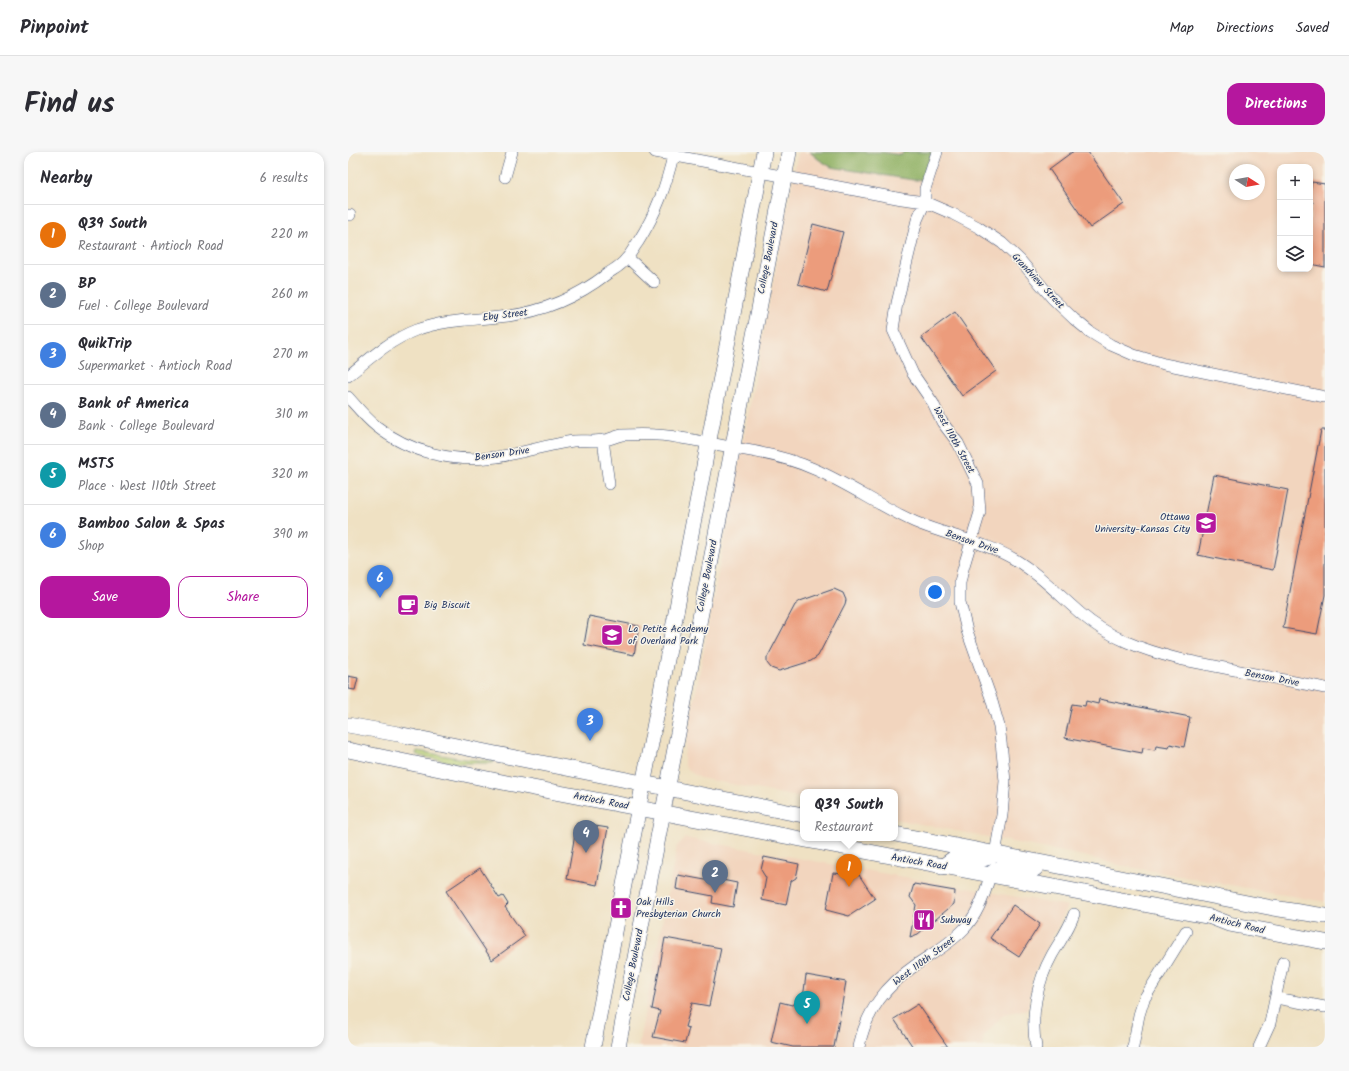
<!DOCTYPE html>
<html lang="en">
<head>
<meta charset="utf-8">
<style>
  body { margin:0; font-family:Kalam,sans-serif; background:#f7f7f7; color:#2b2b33 }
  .controls { position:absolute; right:12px; top:12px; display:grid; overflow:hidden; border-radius:8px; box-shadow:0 2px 6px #0003 }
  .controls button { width:36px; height:36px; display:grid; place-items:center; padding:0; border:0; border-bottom:1px solid #e1e1e2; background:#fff; color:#2b2b33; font:20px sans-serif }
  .compass { position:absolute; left:881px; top:12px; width:36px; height:36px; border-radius:50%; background:#fff; box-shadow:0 2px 6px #0003; rotate:101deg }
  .you { position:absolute; left:587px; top:440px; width:14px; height:14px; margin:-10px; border:3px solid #fff; border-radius:50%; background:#1a73e8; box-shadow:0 0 0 6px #1a73e833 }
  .badge { display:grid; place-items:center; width:26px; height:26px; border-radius:50%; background:#b5179e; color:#fff; font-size:13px; font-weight:700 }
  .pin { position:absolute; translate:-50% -33px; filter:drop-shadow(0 1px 2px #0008) }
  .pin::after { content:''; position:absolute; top:21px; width:14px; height:12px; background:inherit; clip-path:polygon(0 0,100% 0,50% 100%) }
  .popup { position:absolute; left:452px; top:637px; width:98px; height:52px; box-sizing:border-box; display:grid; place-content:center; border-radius:8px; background:#fff; filter:drop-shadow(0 1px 3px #0005); font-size:13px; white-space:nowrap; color:#7c7c81 }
  .popup b { font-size:15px; color:#2b2b33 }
  .popup::after { content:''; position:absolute; left:50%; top:100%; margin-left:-8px; border:8px solid transparent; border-top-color:#fff }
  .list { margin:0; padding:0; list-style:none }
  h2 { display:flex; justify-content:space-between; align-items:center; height:52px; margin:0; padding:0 16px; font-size:17px }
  h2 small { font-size:13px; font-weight:400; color:#7c7c81 }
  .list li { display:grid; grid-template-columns:26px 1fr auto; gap:12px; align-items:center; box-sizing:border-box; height:60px; padding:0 16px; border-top:1px solid #e1e1e2 }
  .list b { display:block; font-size:15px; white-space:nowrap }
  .list p { margin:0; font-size:13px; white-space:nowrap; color:#7c7c81 }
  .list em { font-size:13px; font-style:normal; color:#7c7c81 }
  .actions { display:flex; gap:8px; padding:12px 16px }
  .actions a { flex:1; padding:9px 0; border:1px solid #b5179e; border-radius:12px; text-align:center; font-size:14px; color:#b5179e }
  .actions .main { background:#b5179e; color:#fff }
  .icon { flex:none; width:22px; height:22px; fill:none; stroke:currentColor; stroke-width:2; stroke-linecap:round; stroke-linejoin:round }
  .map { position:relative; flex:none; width:977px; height:895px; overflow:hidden; border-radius:12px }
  header { display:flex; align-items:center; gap:24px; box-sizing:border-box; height:56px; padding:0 20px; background:#fff; border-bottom:1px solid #e1e1e2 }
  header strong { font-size:19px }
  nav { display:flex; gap:22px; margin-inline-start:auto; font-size:14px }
  .intro { display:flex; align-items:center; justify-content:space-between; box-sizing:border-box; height:96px; padding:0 24px }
  h1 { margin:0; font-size:28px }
  .button { padding:10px 18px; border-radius:12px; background:#b5179e; color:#fff; font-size:14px; font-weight:700 }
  main { display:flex; gap:24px; padding:0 24px }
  aside { flex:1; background:#fff; border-radius:12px; box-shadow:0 2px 6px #0003 }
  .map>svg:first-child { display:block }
  .built { fill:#f2d5be; fill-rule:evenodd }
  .green { fill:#b9d074; stroke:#6a8069 }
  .forest { fill:#92b266; stroke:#567062 }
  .building { fill:#ec9c7c }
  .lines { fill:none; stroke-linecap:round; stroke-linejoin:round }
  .minor-casing { stroke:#3b4a6d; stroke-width:12 }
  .secondary-casing { stroke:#3b4a6d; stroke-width:16 }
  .minor { stroke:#fff; stroke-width:11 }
  .secondary { stroke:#fff; stroke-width:15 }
  .labels { text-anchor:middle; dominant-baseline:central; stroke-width:3; stroke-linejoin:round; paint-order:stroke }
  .street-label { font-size:10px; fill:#1b2f5e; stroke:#f7f3e8 }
  .poi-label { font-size:10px; fill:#1b2f5e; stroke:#f7f3e8; text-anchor:start }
</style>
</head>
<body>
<header>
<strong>Pinpoint</strong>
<nav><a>Map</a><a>Directions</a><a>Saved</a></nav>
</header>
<div class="intro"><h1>Find us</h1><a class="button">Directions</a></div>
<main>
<aside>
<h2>Nearby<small>6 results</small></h2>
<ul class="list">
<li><span class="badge" style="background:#e8710a">1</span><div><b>Q39 South</b><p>Restaurant · Antioch Road</p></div><em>220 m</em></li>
<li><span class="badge" style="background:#5c6f8a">2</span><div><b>BP</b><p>Fuel · College Boulevard</p></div><em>260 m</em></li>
<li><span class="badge" style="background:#3f7fe0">3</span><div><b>QuikTrip</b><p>Supermarket · Antioch Road</p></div><em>270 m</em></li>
<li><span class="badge" style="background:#5c6f8a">4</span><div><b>Bank of America</b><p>Bank · College Boulevard</p></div><em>310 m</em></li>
<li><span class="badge" style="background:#0f9aa8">5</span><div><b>MSTS</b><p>Place · West 110th Street</p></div><em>320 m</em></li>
<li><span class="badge" style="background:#3f7fe0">6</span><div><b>Bamboo Salon &amp; Spas</b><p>Shop</p></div><em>390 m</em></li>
</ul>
<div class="actions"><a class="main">Save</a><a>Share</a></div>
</aside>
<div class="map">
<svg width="977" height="895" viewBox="0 0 977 895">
  <rect width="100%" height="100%" fill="#f7f3e8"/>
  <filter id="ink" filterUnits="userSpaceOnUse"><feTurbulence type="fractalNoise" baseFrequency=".025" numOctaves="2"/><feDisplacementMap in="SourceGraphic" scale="8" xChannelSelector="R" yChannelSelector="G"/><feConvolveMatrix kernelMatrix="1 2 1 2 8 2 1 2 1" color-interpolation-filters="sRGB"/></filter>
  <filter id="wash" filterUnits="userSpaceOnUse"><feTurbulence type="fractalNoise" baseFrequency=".012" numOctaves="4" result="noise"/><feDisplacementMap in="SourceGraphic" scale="16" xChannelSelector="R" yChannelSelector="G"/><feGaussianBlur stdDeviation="0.9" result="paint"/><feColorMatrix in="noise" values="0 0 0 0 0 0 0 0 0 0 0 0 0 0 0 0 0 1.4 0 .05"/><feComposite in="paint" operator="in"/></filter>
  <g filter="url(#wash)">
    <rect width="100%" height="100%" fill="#efe1c3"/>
    <path class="built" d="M450,0h527v750l-212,-38 -24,-7 -194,-38v-27h-92v6l-103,-20 -8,-5 -8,-8v-9l28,-151zM932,15h30v102h-30zM887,18h24v24h-24z
      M337,686l157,28 226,40 -35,70 -5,33 -24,5 -20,22 -2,11h-344l39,-201z"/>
    <path class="green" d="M69,599l47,8 30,2 -1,2h-36l-37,-7 -4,-2z"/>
    <path class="forest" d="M462,0h70l22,3 1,-3h29l-9,28h-10l-82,-13 -13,-8z"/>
    <g id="blocks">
      <path class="building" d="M724,0h16l36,52 -34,24 -41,-59z
        M964,30l13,2v83l-15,-3v-49l3,-13h-3v-11z
        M465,72l30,8 -16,60 -29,-8z
        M607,160l41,59 -34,25 -41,-59z
        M973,278h4v165l-8,39 -34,-6z
        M866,323l74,15 -15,80 -75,-15z
        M486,437l9,4 3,7 -1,4 -27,52 -7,5 -32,10 -8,-3 -4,-5v-5l28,-53 5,-4z
        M241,464l50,10 -5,29 -50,-10z
        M0,524l10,2 -3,12 -7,-1z
        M751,547l91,18 -6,30 -14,-3 -1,4 -13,-2 -1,4 -12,-2 -1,5 -77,-15 7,-34 13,2 1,-5 12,3z
        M229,671l31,5 -11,57 -30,-6z
        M416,705l35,7 -3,14 -5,3 -5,24 -24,-5 4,-22 -5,-8z
        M132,716l19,30 4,-2 5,8 -3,3 20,29 -33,24 -46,-69z
        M485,721l26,2 16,24 -26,17 -23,-6z
        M330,723l38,7 1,-3 20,4 -4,24 -21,-4 1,-7 -37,-7z
        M566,732l41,7 -1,13 -36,30 -8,3 6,-32 -6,-8z
        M665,753l27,19 -21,33 -29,-19z
        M317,786l56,10 -12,58 -17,-3 -7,24 4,1 -4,15 -32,-6 7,-26 -8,-2z
        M458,823l40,7 -12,65h-41l-22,-5 9,-40 12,3 8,-4 4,-10z
        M570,852l30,43h-35l-19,-28z"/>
    </g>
  </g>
  <g filter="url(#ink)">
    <use href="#blocks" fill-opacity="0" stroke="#3b4a6d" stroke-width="1"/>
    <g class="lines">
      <g class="minor-casing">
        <path id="minor" d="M307,0l247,47 23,3 28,12 25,13 24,16 18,17 32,38 22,21 16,13 21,13 23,10 30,9 161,33
          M589,0l-12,37v13l-8,18 -20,83 -4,27 20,44 20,29 9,19 16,21 20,41 2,28 -17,57 -3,14v19l7,29 24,67 8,28 2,16 4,39 -3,34 -7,39
          M157,25l7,-25
          M0,63h2
          M280,106l26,24
          M0,224c21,-17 42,-36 68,-46 30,-11 61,-10 92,-14 38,-5 69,-19 99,-42 7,-5 14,-8 19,-15 5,-5 8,-12 12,-17 19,-30 28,-56 36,-90
          M0,245c9,10 18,21 28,29 34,27 78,37 121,31 25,-4 50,-12 76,-16 10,-1 21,1 32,-1 6,-1 11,-4 17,-5 20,-1 40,-1 59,3 20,3 39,7 59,11 25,4 50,9 74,20 35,15 67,38 101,53 33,14 68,19 99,37 25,15 44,35 66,54 29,25 63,37 99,46l146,29
          M255,288l6,44
          M928,846l49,9
          M511,895c7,-37 28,-62 58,-83 16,-11 33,-20 47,-35 14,-15 21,-34 26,-54
          M688,895c-6,-31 1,-65 16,-92 8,-14 17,-26 22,-41
          M785,895l6,-32 5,-16 42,-68
          M911,895l11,-24 13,-61"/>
      </g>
      <g class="secondary-casing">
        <path id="secondary" d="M0,573l50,9 98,20 307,61
          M0,598l159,33 704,134 18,7 96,18
          M547,682l378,74 52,8
          M594,715l12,-9c14,2 29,5 40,-4
          M642,723c10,-13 29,-6 43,-5l3,-2
          M245,895l171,-895
          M270,895l171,-895"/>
      </g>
      <use href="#minor" class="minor"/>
      <use href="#secondary" class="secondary"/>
    </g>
  </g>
  <defs>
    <g id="school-square" transform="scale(1.15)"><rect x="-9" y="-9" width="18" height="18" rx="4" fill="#b5179e" stroke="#f7f3e8"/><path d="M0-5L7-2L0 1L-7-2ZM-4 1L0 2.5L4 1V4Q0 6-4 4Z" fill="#fff"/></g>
    <g id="cafe-square" transform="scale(1.15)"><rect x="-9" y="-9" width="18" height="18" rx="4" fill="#b5179e" stroke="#f7f3e8"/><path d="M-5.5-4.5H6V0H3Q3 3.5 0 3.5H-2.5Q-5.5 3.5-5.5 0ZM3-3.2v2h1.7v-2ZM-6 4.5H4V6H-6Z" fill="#fff"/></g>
    <g id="church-square" transform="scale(1.15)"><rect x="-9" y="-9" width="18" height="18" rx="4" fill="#b5179e" stroke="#f7f3e8"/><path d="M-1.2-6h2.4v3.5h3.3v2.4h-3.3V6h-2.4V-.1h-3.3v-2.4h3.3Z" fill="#fff"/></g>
    <g id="restaurant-square" transform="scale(1.15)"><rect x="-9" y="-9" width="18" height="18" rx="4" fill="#b5179e" stroke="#f7f3e8"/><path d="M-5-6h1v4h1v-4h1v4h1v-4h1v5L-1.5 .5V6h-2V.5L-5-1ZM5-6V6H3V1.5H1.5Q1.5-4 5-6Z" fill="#fff"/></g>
  </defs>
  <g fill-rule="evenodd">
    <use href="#school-square" x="858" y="371"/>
    <use href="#cafe-square" x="60" y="453"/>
    <use href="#school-square" x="264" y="483"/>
    <use href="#church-square" x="273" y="756"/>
    <use href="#restaurant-square" x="576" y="768"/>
  </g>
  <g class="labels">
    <g class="street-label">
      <text transform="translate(420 106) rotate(-79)">College Boulevard</text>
      <text transform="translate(690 129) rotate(47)">Grandview Street</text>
      <text transform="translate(157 163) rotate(-7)">Eby Street</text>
      <text transform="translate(606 288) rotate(61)">West 110th Street</text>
      <text transform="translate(154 302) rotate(-8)">Benson Drive</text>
      <text transform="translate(624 390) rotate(19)">Benson Drive</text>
      <text transform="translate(359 424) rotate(-79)">College Boulevard</text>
      <text transform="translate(924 526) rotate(11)">Benson Drive</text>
      <text transform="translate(253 649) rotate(11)">Antioch Road</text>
      <text transform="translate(571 710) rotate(10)">Antioch Road</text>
      <text transform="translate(889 772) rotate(14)">Antioch Road</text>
      <text transform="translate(576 809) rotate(-37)">West 110th Street</text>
      <text transform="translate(285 813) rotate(-79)">College Boulevard</text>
    </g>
    <g class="poi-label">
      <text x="842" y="365" text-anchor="end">Ottawa<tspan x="842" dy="12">University-Kansas City</tspan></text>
      <text x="76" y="453">Big Biscuit</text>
      <text x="280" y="477">La Petite Academy<tspan x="280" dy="12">of Overland Park</tspan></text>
      <text x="288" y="750">Oak Hills<tspan x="288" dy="12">Presbyterian Church</tspan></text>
      <text x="592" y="768">Subway</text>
    </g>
  </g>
</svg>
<div class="controls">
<button>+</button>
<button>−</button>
<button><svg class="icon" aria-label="layers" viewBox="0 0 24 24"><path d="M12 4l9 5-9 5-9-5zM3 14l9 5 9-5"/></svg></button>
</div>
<svg class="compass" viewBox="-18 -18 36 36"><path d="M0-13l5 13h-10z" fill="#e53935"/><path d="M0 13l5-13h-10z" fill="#7c7c81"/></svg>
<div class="you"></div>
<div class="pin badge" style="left:501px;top:735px;background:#e8710a">1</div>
<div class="popup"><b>Q39 South</b>Restaurant</div>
<div class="pin badge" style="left:367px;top:741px;background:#5c6f8a">2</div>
<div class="pin badge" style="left:242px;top:589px;background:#3f7fe0">3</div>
<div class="pin badge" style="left:238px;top:701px;background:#5c6f8a">4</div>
<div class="pin badge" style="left:459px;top:872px;background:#0f9aa8">5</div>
<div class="pin badge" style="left:32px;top:446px;background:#3f7fe0">6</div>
</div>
</main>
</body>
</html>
